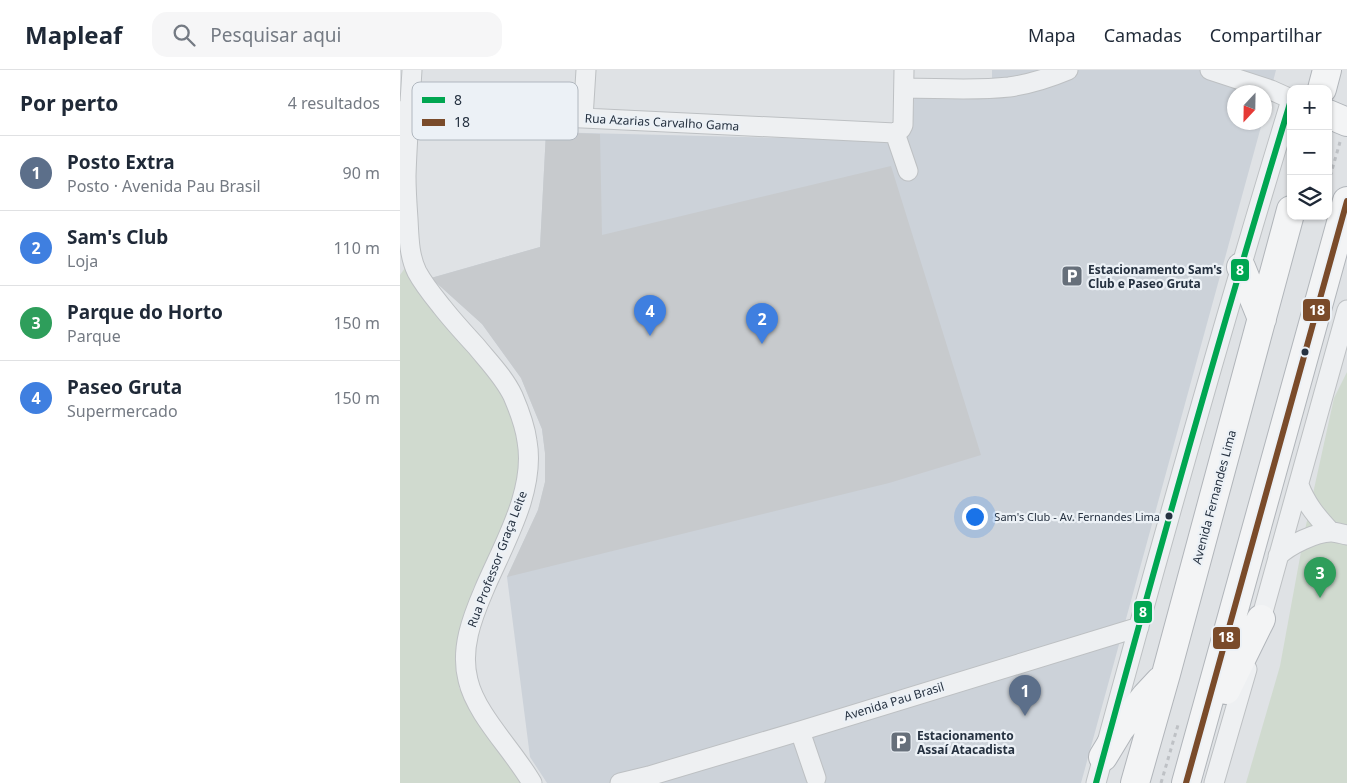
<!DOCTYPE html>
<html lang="pt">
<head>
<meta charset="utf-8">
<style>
  body { margin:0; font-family:"Noto Sans",sans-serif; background:#f6f6f7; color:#1f2937 }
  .controls { position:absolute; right:15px; top:15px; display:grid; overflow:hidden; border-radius:10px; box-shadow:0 1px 4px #0004 }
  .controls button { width:45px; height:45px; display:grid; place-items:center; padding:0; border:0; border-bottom:1px solid #e0e1e3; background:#fff; color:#1f2937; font:25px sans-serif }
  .compass { position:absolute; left:827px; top:15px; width:45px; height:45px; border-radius:50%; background:#fff; box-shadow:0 1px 4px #0004; rotate:202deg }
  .you { position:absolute; left:574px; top:446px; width:18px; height:18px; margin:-12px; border:4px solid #fff; border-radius:50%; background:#1a73e8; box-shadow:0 0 0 8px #1a73e833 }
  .badge { display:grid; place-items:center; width:32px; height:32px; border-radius:50%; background:#666f7a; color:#fff; font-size:16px; font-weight:700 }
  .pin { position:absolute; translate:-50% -41px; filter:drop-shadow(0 1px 2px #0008) }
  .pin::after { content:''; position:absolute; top:26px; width:18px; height:15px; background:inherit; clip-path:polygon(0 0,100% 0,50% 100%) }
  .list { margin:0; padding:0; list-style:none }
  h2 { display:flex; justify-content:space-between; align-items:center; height:65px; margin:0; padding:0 20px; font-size:21px }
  h2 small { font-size:16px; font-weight:400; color:#747a83 }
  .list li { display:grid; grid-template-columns:32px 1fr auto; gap:15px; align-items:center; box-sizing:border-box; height:75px; padding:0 20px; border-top:1px solid #e0e1e3 }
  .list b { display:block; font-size:19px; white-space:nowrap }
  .list p { margin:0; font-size:16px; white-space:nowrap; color:#747a83 }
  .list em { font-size:16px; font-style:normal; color:#747a83 }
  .icon { flex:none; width:28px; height:28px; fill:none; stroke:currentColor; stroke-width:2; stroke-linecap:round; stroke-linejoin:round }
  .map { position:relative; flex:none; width:947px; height:713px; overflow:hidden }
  header { display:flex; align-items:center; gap:30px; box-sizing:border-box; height:70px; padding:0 25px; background:#fff; border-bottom:1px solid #e0e1e3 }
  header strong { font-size:24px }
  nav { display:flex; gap:28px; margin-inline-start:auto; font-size:18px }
  .search { width:350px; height:45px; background:#f6f6f7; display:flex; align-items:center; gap:12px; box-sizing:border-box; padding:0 18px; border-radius:15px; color:#747a83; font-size:19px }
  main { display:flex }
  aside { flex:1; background:#fff }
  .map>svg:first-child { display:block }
  .built { fill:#ccd2d9 }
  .green { fill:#d0dacf }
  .building { fill:#c7cacd }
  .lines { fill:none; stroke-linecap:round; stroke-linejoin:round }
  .minor-casing { stroke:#bdc0c3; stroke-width:21 }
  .highway-casing { stroke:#b1b5ba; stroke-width:30 }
  .path { stroke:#bec1c5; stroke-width:3; stroke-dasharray:4 4; stroke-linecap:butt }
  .minor { stroke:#eef0f2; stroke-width:19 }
  .highway { stroke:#f3f4f5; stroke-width:28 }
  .bus-1-casing { stroke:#ecf1f6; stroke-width:10 }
  .bus-2-casing { stroke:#ecf1f6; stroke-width:10 }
  .bus-1 { stroke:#00a651; stroke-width:6 }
  .bus-2 { stroke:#7a4b2a; stroke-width:6 }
  .bus-dot { fill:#253140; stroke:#ecf1f6; stroke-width:2 }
  .labels { text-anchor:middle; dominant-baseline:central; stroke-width:4.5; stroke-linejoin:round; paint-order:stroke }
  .bus-label { font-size:11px; fill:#253140; stroke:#ecf1f6; text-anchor:end }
  .street-label { font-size:12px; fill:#253140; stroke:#ecf1f6 }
  .poi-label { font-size:12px; font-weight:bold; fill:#253140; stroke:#ecf1f6; text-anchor:start }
  .key { fill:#ecf1f6; stroke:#b0b7bf; stroke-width:1 }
  .key-label { font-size:14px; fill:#253140 }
  .line-badge { stroke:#ecf1f6; stroke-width:2 }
  .badge-label { font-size:14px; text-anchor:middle; font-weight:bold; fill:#fff }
</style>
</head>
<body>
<header>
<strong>Mapleaf</strong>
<div class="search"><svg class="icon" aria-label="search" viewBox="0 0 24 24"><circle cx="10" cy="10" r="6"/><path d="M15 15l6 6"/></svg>Pesquisar aqui</div>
<nav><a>Mapa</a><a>Camadas</a><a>Compartilhar</a></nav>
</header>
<main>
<aside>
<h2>Por perto<small>4 resultados</small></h2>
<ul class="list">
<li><span class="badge" style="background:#5c6f8a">1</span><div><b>Posto Extra</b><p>Posto · Avenida Pau Brasil</p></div><em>90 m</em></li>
<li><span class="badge" style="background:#3f7fe0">2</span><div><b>Sam's Club</b><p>Loja</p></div><em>110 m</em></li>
<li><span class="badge" style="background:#2e9e5b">3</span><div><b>Parque do Horto</b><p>Parque</p></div><em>150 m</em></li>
<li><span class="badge" style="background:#3f7fe0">4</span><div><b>Paseo Gruta</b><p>Supermercado</p></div><em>150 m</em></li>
</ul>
</aside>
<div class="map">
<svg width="947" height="713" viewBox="0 0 947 713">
  <rect width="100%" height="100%" fill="#dfe2e5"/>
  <path class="built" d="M592,0h284l-11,42 -1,-20h-30v30l28,1 -181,660h-534l-17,-26 -23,-180 31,-67 7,-28v-29l-3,-24 -21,-51 -39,-54 -51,-46 109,-31 6,-115 321,8 45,-16 4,-46 76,5z"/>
  <path class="green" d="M7,195l105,137 11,52 -8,53 -42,82 -12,45 -2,54 69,95h-128v-508z
    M947,302v411h-101l34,-117 25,-136 29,-132z"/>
  <path class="building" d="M146,62l54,2 2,101 289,-69 90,289 -92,28 -382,94 31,-67 7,-28v-29l-3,-24 -21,-51 -39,-54 -51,-46 109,-31z"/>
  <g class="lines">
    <g class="minor-casing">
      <path id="minor" d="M12,0c-2,35 -5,71 -6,106 0,14 1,29 2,43 1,18 1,37 9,53 7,13 17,25 25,35 11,14 22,26 34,39 13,16 28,31 37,50 6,14 12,30 14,45 9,50 -24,104 -43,149 -12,28 -24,59 -16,90 8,35 46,71 64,103
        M810,0l61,20 20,9
        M504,18c34,0 70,3 105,-1 21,-3 40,-9 59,-17
        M0,41l183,7 312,15
        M183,48l3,-48
        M495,63l6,-4 2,-4 1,-55
        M495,63l13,38
        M899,415c7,19 18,32 32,47
        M878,486c11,-11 38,-24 53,-24 5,0 11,2 16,3
        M858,560l89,-320
        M400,661l16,47
        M220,713l29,-7 151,-45 339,-104
        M696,713c62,-229 126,-457 195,-683
        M814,713l33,-114"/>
    </g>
    <g class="highway-casing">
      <path id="highway" d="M922,19l5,-19
        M928,44l19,8
        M841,197l21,52
        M826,620l35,-71
        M703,687l17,-28 26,-33 14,-15
        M735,713l31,-109 125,-464
        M786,713l161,-582"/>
    </g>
    <path class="path" d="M928,114l12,-42
      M761,713l17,-58"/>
    <use href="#minor" class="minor"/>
    <use href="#highway" class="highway"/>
    <g class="bus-1-casing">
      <path id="bus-1" d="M696,713c62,-229 126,-457 195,-683"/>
    </g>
    <g class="bus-2-casing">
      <path id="bus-2" d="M786,713l161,-582"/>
    </g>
    <use href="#bus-1" class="bus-1"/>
    <use href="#bus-2" class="bus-2"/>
  </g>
  <defs>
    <g id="parking-square" transform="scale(1.125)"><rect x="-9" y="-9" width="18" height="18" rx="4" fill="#666f7a" stroke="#ecf1f6"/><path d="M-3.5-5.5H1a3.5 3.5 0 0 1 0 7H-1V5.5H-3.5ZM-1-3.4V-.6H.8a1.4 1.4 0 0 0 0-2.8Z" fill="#fff"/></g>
  </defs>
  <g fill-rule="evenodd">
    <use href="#parking-square" x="672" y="206"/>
    <use href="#parking-square" x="501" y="672"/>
  </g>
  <g class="bus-dot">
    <circle cx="905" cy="282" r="4.5"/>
    <circle cx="769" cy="446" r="4.5"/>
  </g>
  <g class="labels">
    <g class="bus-label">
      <text x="760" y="446">Sam's Club - Av. Fernandes Lima</text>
    </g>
    <g class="street-label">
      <text transform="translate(262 52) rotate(3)">Rua Azarias Carvalho Gama</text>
      <text transform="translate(814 427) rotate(-75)">Avenida Fernandes Lima</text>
      <text transform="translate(97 489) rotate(-69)">Rua Professor Graça Leite</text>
      <text transform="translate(494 631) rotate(-17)">Avenida Pau Brasil</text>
    </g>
    <g class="poi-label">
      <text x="688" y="199">Estacionamento Sam's<tspan x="688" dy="14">Club e Paseo Gruta</tspan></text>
      <text x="517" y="665">Estacionamento<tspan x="517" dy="14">Assaí Atacadista</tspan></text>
    </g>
  </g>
  <rect x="12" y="12" width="166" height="58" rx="8" class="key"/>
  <rect x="22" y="27" width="23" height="6" fill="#00a651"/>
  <rect x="22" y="49" width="23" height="7" fill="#7a4b2a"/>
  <g class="key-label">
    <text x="54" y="35">8</text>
    <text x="54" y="57">18</text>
  </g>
  <g class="line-badge">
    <rect x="830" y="188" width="20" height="24" rx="5" fill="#00a651"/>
    <rect x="902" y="228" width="29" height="24" rx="5" fill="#7a4b2a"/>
    <rect x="733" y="530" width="20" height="24" rx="5" fill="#00a651"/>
    <rect x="812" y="556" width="29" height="24" rx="5" fill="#7a4b2a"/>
  </g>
  <g class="badge-label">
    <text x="840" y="205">8</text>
    <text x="917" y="245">18</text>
    <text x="743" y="547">8</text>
    <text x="826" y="572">18</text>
  </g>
</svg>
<div class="controls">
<button>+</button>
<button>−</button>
<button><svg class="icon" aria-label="layers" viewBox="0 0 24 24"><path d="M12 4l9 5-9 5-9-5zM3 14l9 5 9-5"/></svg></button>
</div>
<svg class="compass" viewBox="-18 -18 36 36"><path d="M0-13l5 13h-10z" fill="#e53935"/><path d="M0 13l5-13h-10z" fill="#747a83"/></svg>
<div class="you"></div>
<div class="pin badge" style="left:625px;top:646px;background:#5c6f8a">1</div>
<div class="pin badge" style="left:362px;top:274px;background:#3f7fe0">2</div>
<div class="pin badge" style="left:920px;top:528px;background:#2e9e5b">3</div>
<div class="pin badge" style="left:250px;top:266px;background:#3f7fe0">4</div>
</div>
</main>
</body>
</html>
